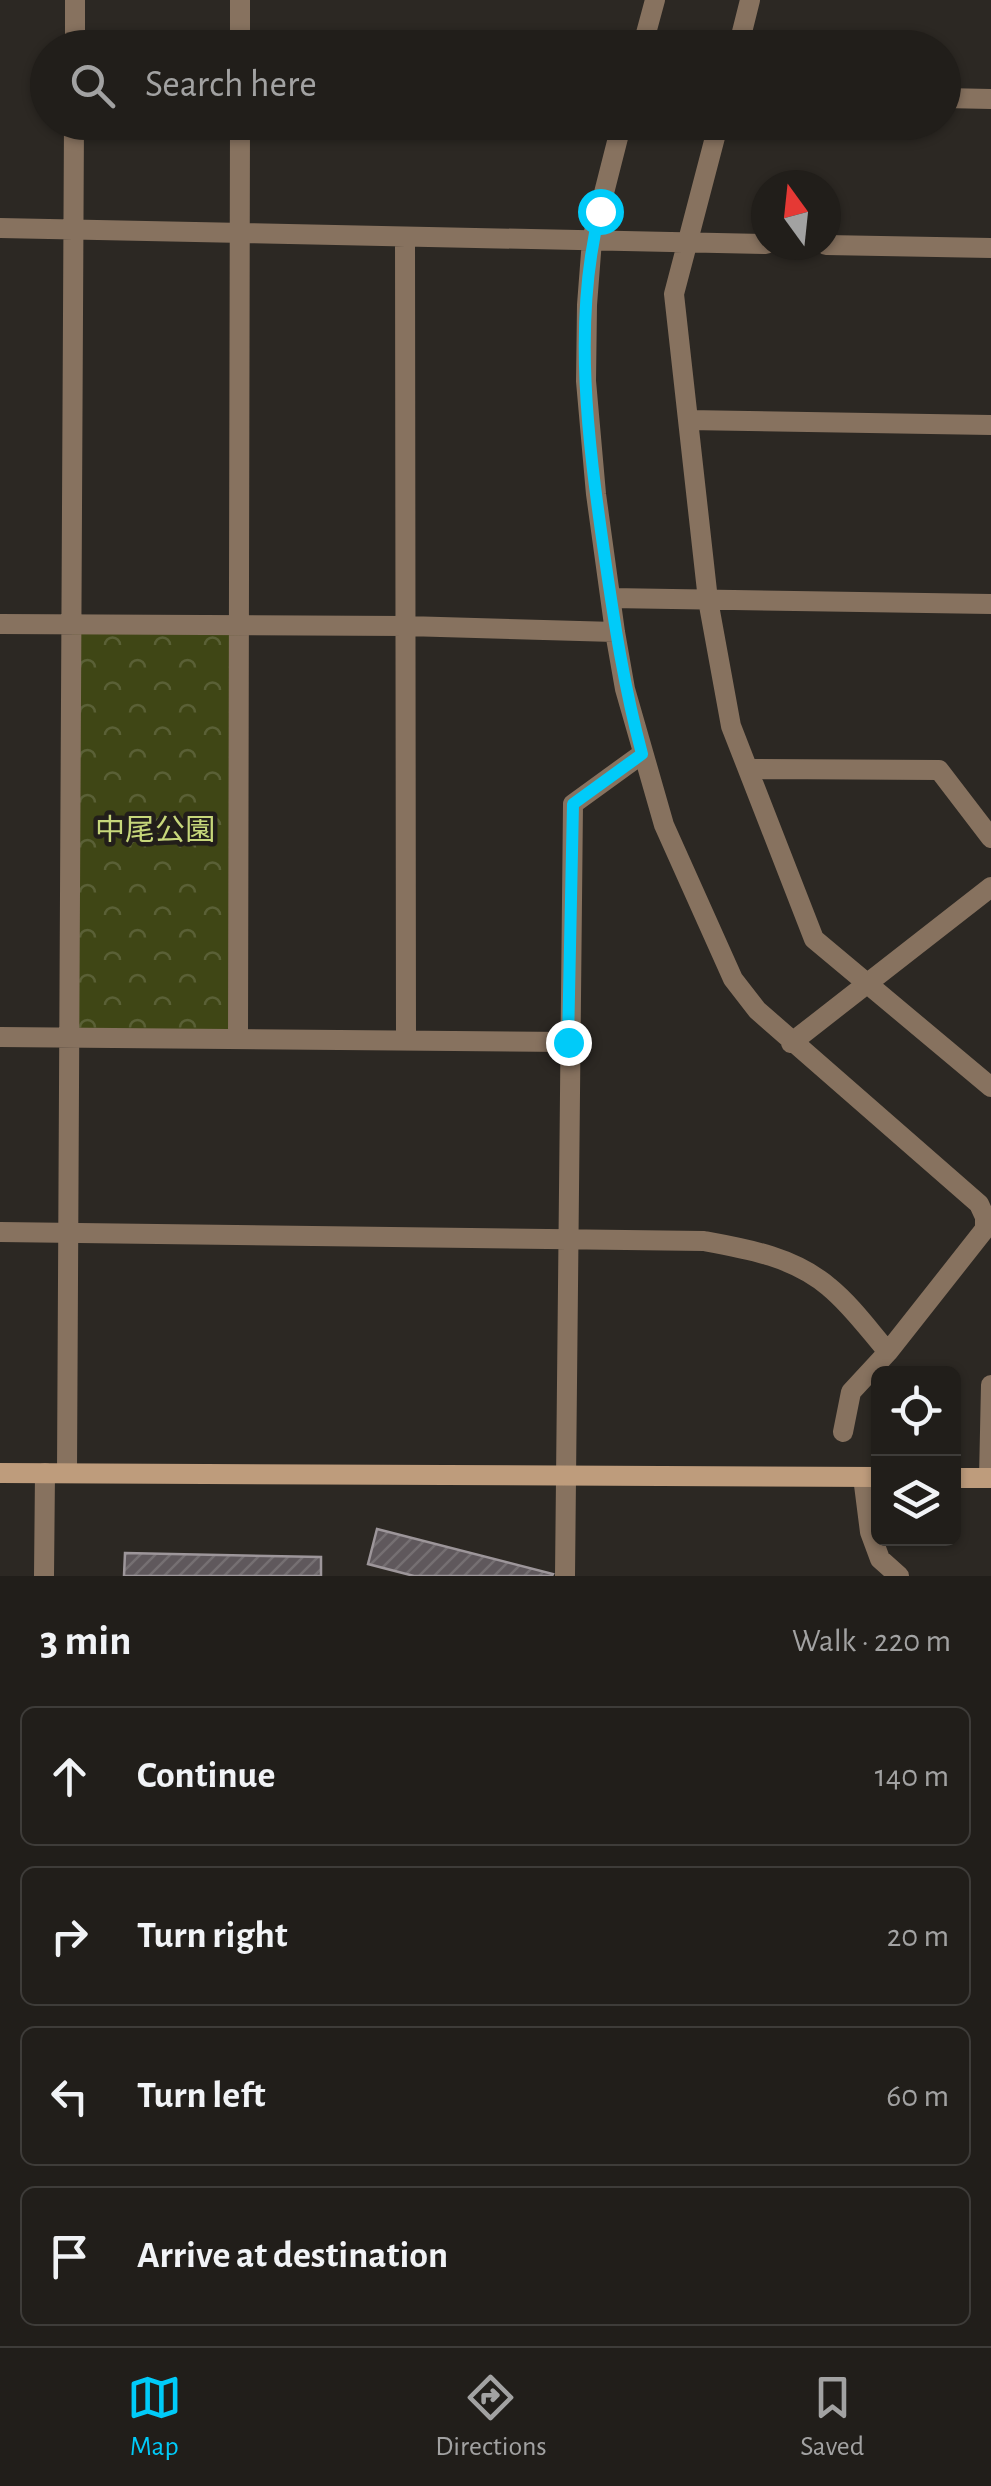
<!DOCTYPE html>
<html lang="en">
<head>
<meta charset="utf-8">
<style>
  body { margin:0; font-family:"Alegreya Sans","Noto Sans JP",sans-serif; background:#2d2b27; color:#f1f3f6 }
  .controls { position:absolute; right:30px; bottom:30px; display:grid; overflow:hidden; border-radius:15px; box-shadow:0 2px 8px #0004 }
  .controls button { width:90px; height:90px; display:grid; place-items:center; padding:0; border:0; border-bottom:2px solid #3e3c39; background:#211e1a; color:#f1f3f6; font:50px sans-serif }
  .compass { position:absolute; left:751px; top:170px; width:90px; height:90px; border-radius:50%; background:#211e1a; box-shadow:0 2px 8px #0004; rotate:345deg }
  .stop { position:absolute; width:30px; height:30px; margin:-22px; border:8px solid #00cbf9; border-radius:50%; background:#fff }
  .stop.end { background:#00cbf9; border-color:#fff; box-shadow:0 2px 10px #0008 }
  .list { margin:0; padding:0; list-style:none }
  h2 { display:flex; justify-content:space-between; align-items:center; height:130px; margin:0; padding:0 40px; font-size:42px }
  h2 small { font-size:32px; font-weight:400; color:#a2a2a2 }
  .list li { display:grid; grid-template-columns:65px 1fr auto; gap:30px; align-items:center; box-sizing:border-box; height:140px; margin:0 20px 20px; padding:0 20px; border:2px solid #3e3c39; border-radius:15px }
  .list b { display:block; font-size:38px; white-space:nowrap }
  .list em { font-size:32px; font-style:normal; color:#a2a2a2 }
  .icon { flex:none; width:55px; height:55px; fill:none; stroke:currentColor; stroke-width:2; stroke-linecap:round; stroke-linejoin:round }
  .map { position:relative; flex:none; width:991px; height:1576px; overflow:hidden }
  .search { position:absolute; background:#211e1a; box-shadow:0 2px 8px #0004; left:30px; right:30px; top:30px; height:110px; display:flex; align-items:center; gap:25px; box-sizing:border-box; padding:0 35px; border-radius:55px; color:#a2a2a2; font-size:38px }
  .sheet { height:770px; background:#211e1a }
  nav { display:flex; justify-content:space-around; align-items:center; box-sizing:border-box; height:140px; border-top:2px solid #3e3c39; background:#211e1a; font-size:28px; color:#a2a2a2 }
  nav a { display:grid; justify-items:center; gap:5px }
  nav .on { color:#00cbf9 }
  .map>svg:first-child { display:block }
  .park { fill:url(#park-crowns) }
  .building { fill:url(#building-hatch); stroke:#9d969a; stroke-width:2.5 }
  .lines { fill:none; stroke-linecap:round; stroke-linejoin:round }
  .street { stroke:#87725f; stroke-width:20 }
  .secondary { stroke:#be9c7c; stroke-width:20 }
  .route { stroke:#00cbf9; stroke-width:12 }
  .labels { text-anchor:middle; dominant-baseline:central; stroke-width:9; stroke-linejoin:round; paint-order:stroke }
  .park-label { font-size:30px; fill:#c7d77b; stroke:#221e1a }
</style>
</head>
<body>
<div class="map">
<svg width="991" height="1576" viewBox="0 0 991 1576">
  <defs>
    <pattern id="park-crowns" width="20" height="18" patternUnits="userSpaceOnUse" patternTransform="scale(2.5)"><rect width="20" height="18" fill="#3f4615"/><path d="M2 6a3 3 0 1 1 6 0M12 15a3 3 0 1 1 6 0" fill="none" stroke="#5a6036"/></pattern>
    <pattern id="building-hatch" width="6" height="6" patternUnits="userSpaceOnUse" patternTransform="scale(2.5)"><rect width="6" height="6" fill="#5f585c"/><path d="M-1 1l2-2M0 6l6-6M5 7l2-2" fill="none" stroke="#756f72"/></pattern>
  </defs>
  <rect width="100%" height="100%" fill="#2c2823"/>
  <path class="park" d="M72,624l167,1 -1,414 -169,-2z"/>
  <path class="building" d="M377,1529l176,45 -1,2h-138l-46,-12z
    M125,1553l196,4v19h-197z"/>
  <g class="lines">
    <path class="street" d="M75,48v-48
      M240,48v-48
      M642,48l13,-48
      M738,48l12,-48
      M944,98l47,1
      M622,122l-30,118 -5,65 -1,76 10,113 19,138 10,57 39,136 69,154 24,31 222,194 6,13v12l-97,123 -37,40 -8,40
      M719,122l-45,172 34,306 23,126 83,213 177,148
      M0,228l766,16
      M405,237l1,803
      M826,245l165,3
      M688,420l303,5
      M611,598l380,6
      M0,624l406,2 209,6
      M748,769l191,1 52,68
      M0,1037l569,5
      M238,1039l2,-917
      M791,1043l200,-156
      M0,1232l704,9c44,8 90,16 125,46 22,18 40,43 59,65
      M67,1473l7,-1351
      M863,1477l7,55 10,27 19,17
      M989,1478l2,-93
      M44,1576l1,-103
      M565,1576l8,-772 69,-50"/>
    <path class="secondary" d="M0,1473l878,4
      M954,1478h37"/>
  </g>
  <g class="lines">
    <path class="route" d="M568,1042l5,-238 69,-50c-18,-67 -28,-133 -38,-202 -16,-111 -32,-231 -4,-341"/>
  </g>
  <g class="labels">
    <g class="park-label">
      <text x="155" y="831">中尾公園</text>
    </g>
  </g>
</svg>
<div class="controls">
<button><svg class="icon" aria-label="locate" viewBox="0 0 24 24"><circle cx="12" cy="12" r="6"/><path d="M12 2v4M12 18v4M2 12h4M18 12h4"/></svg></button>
<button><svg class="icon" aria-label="layers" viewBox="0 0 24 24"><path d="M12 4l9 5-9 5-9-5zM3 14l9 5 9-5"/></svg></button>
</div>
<svg class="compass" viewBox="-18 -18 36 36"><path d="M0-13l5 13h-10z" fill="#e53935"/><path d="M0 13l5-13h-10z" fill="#a2a2a2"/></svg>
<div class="stop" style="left:600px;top:211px"></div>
<div class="stop end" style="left:568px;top:1042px"></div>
<div class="search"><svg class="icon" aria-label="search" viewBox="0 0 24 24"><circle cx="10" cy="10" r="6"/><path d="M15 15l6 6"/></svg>Search here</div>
</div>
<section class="sheet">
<h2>3 min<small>Walk · 220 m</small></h2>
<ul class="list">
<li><svg class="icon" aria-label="ahead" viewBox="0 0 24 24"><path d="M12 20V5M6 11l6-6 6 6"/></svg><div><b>Continue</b></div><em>140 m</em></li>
<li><svg class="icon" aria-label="right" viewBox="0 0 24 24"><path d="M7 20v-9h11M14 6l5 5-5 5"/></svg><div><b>Turn right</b></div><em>20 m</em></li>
<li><svg class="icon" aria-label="left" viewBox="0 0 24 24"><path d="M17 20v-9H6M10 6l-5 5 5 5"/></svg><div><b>Turn left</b></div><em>60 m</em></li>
<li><svg class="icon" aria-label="arrive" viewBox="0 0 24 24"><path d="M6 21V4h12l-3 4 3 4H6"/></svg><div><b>Arrive at destination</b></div></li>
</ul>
</section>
<nav>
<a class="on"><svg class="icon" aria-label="map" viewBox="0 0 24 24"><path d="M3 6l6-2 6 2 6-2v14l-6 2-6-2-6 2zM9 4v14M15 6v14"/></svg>Map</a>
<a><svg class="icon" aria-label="directions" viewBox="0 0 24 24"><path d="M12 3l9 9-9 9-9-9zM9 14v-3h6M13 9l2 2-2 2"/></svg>Directions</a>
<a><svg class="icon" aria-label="saved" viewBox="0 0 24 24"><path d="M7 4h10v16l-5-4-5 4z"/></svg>Saved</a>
</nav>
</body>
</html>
